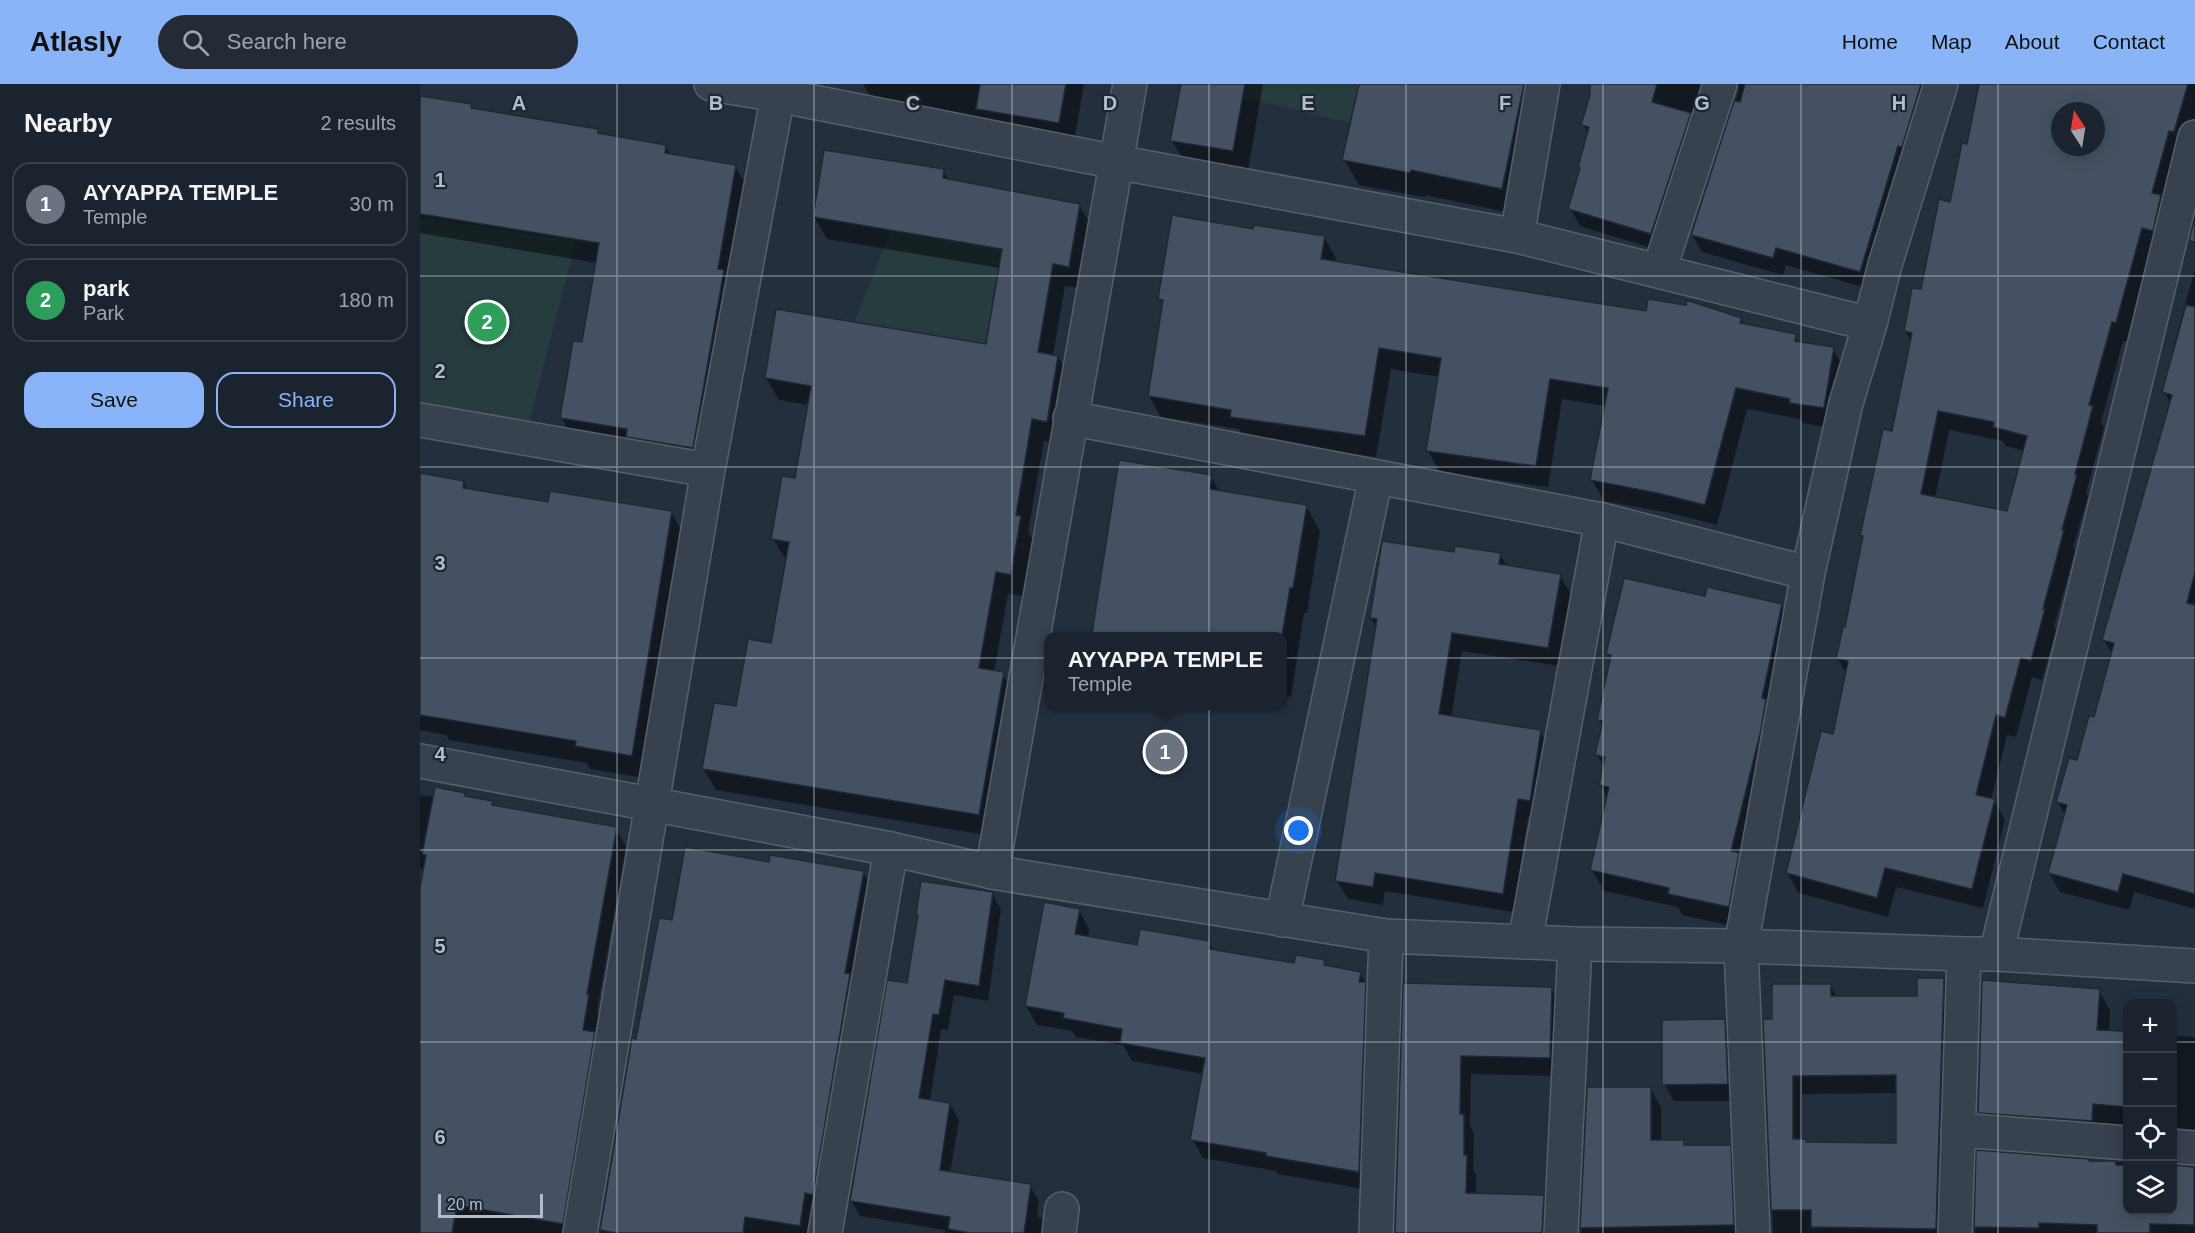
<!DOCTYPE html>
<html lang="en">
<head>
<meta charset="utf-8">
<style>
  body { margin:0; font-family:Helvetica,sans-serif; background:#242b36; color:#f1f3f6 }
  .controls { position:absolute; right:18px; bottom:18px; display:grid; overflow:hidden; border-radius:12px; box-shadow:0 3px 15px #0003 }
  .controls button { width:54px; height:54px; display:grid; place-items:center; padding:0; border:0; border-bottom:2px solid #39404a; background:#1b232e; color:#f1f3f6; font:30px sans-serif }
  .compass { position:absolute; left:1631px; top:18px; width:54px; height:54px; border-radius:50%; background:#1b232e; box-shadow:0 3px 15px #0003; rotate:348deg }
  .scale { position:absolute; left:18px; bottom:15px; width:105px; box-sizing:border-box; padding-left:6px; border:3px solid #b4bcc9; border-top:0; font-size:16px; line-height:21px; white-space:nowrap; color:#b4bcc9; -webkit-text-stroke:4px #1d2633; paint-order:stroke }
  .you { position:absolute; left:879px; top:747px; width:21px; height:21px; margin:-15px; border:4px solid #fff; border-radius:50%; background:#1a73e8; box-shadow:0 0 0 9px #1a73e833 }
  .badge { display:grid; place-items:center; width:39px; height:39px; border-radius:50%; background:#8ab4f8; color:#fff; font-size:20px; font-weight:700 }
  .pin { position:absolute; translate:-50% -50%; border:3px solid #fff; box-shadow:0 2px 6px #0006 }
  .popup { position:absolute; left:624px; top:548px; width:243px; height:78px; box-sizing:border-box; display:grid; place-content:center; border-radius:12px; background:#1b232e; filter:drop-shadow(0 2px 4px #0005); font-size:20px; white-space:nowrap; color:#a0a4aa }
  .popup b { font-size:22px; color:#f1f3f6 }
  .popup::after { content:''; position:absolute; left:50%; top:100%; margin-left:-12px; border:12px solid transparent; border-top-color:#1b232e }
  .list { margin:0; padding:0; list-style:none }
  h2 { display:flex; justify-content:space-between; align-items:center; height:78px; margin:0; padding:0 24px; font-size:26px }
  h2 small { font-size:20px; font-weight:400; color:#a0a4aa }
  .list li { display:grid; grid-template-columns:39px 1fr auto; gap:18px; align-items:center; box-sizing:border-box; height:84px; margin:0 12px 12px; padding:0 12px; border:2px solid #39404a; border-radius:18px }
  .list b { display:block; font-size:22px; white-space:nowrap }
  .list p { margin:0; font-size:20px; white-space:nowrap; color:#a0a4aa }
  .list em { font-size:20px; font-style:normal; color:#a0a4aa }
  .actions { display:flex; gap:12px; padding:18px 24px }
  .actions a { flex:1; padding:14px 0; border:2px solid #8ab4f8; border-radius:18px; text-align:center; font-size:21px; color:#8ab4f8 }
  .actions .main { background:#8ab4f8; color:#111 }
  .icon { flex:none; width:33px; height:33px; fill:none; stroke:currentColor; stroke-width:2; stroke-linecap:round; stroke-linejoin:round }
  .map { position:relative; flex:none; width:1775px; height:1149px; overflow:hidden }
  header { display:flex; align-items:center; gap:36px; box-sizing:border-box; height:84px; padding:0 30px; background:#8ab4f8; color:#111 }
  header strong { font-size:28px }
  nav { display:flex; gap:33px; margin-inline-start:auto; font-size:21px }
  .search { width:420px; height:54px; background:#242b36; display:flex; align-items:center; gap:15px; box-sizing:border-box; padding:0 21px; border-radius:33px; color:#a0a4aa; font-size:22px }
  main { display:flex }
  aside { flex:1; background:#1b232e }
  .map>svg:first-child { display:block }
  .green { fill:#263c3f }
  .shadow { fill:#0007; fill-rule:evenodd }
  .building { fill:#455162; stroke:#1f2835; stroke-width:1.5; fill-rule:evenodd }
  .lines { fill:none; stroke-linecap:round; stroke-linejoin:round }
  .minor-casing { stroke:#565f6c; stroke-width:36 }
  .tertiary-casing { stroke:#565f6c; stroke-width:36 }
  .minor { stroke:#38414e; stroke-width:33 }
  .tertiary { stroke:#38414e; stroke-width:33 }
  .grid { fill:none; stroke:#b4bcc9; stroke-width:1.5; stroke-opacity:0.55 }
  .grid-label { font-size:20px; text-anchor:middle; font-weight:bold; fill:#b4bcc9; stroke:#1d2633; stroke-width:4.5; stroke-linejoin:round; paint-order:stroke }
</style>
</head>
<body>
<header>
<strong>Atlasly</strong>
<div class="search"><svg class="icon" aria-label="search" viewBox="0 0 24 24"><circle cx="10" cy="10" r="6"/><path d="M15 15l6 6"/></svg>Search here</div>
<nav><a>Home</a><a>Map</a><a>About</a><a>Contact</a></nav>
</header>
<main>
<aside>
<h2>Nearby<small>2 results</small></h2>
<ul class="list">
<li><span class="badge" style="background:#6b7280">1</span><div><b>AYYAPPA TEMPLE</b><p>Temple</p></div><em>30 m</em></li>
<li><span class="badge" style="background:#2e9e5b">2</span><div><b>park</b><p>Park</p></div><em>180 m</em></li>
</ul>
<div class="actions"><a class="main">Save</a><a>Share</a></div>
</aside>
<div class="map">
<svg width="1775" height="1149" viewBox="0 0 1775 1149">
  <rect width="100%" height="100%" fill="#242f3e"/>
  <path class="green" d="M798,0h160l-29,39 -131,-32z
    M476,132l143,41 -59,111 -134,-23z
    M0,133l156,24 -47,181 -109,-19z"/>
  <path class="shadow" d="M443,0h221l-11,64 -196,-39z
    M762,0h81l-16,92 -60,-10 -15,-25z
    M941,0h170l-15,130 -91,-19 -1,2 -65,-12 -15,-26z
    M1177,0h127l-63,167 -81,-25 -10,-18 11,-38 -2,-3 10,-32 -6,-10z
    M1318,0h197l-65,205 -84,-24 -3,10 -81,-23 -10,-17 47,-145z
    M1561,0h214v33l-42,130 -26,95 -4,-1 -22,81 3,5 -18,66 2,3 -15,52 2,3 -21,76 2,3 -14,50 -10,-3 -16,60 -9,-2 -16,65h3l11,20 -22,88 -87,-21 -8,30 -89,-24 -12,-20 47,-137 13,-61 -9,-16 8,-30 18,-89 -2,-5 32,-102 18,-91 -7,-11 17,-40 29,-88 17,-57zM1640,27h36v36h-36zM1529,346l54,11 3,5 19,5 -17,61 -73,-14z
    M0,13l51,9 2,4 124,20 4,6 64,10 6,10 64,10 13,23 -43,281 -131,-30 -12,-22 21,-74 14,-81 -177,-30z
    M523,87l6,10 130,24 13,22 -11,61 -16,-2 -12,70 5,1 12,22 -11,64 -15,-2 -16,91 5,8 -10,56 -15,-2 -14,78 9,2 12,22 -24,140 -275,-46 -13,-22 69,-124 15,-83 -14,-22 23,-59 13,-75 -30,-5 -13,-22 221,-33 13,-77 -173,-29 -13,-22z
    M835,146l69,7 12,21 -1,5 312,50 94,6 3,6 51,11 4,7 34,6 12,21 -10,59 -32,-6 -3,-4 -53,-10 -30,116 -47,-12 -66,-12 -12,-21 14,-74 -44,-7 -14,88 -108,-15 -12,-21 12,-74 -49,-8 -15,88 -133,-19 -4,-9 -78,-12 -12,-21 15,-90 -4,-7z
    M1775,185v640l-61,-17 -5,18 -69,-18 -11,-19 16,-58 -7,-13 37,-83 18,-63 -9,-16 67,-236 -7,-12 12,-44 -2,-4z
    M0,391l43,7 5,9 82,13 121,8 13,23 -39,243 -55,-9 -3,-6 -138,-23 -3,-5 -26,-5z
    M791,393l9,15 86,14 14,25 -13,82h-3l-13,84 -9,-1v-60h-187l-2,-3z
    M1036,470h44l7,13 53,9 11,18 -12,72 -97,-15 -11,67 89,14 11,18 -11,69 -12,-2 -15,95 -128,-21 -2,14 -35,-6 -11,-18 40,-253 -6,-10z
    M1286,513l75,8 13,22 -53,301 -59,-13 -4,-8 -74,-16 -12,-21 16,-72 -8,-13 4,-17 -7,-13 6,-28 -5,-8 13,-58 -3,-7z
    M44,710l2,4 26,4 3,6 121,21 10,18 -29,164 2,3 -4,21 9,16 -30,182h-154v-340l4,-23 -4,-1v-74l14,2z
    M350,779l93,9 11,18 -63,343h-210l32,-193h4l36,-118z
    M572,809l9,16 -13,92 -34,-6 -6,35 -7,-1 -11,72 20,3 9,16 -9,53 80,13 9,15 -2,16h4l9,16h-105v-3l-85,-14 -9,-16 57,-215z
    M659,826l10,19 -1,9 50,9 71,-4 5,8 81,14 29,-3 4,6 32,5 11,19 -2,198 -91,-16 -2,-3 -73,-13 -11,-19 12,-65 -72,-13 -9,-16 -47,-8 -4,-6 -35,-6 -11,-19z
    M1524,896l10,18 -7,235h-174l-9,-213h10l56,-34 7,11h81zM1478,1009l-1,51h-90l-5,-3v-47z
    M985,901l146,3 11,18 -2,70 -89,-2 -1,52 4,7 -1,37 3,4v21l67,1 11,19 -1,18h-157z
    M1679,907l11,19 -1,22 19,1v92l-25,-1 -1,17 -111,-9 -12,-20z
    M1304,937l10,17 3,63h-63l-10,-17z
    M1752,951l23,2v93l-23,-2z
    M1168,1004h62l11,19v35h22l3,4h44l10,19 3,68h-162z
    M1558,1068l112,11 38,-1v48h44l23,-42v65h-220z"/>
  <path class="building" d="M560,0h86l-7,39 -83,-14z
    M761,0h64l-12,67 -63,-10z
    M939,0h165l-22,105 -91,-19 -1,3 -68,-13z
    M1170,0h67l-5,18 39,11 -40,121 -83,-25 12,-41 -2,-1 11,-40 -8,-2 9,-30z
    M1325,0h176l-19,63 -4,-1 -38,126 -84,-24 -3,10 -82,-23 43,-134 6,1z
    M1559,0h209l-14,48 -5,-1 -17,62 9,2 -8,36 -11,-3 -26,95 -4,-1 -23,83 4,1 -18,68 2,1 -15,55h2l-21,79h2l-14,52 -10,-3 -16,60 -9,-3 -20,80 19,4 -23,90 -87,-21 -8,30 -91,-25 35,-142 12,3 15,-73 -12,-2 7,-32h2l18,-91h-3l23,-107 9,2 20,-98 -8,-2 8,-43 9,1 18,-90 11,3 12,-59 5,1zM1640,27h36v36h-36zM1518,327l56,11 -1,5 34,9 -20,75 -86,-17z
    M0,12l52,8 -1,4 127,21v4l68,12 -1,8 71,12 -18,104 6,1 -31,178 -67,-11 1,-8 -67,-11 13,-77 9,1 17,-99 -179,-29z
    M404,66l120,19 -1,9 137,26 -11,63 -16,-3 -15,88 20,4 -11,66 -15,-3 -16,96 5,1 -10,59 -15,-3 -17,96 25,4 -25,143 -277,-46 12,-66 22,3 12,-67 23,4 18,-101 -18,-3 11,-63 13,2 16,-92 -46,-8 11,-69 210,35 16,-95 -189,-32z
    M752,131l81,14 1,-4 71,11 -4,23 325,52 2,-12 38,6v-5l56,18 -2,5 56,11 -1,7 39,6 -10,61 -35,-5 1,-4 -54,-11 -31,117 -48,-12 -67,-13 18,-92 -58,-9 -14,87 -110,-15 15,-93 -62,-10 -14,88 -135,-19 1,-7 -83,-14 15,-96 -5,-1z
    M1775,132v26l-6,-1z
    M1766,221l9,2v265l-8,31 8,2v289l-72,-20 -5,18 -70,-19 19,-68 -11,-3 13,-44 8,2 12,-44 5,1 20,-74 -12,-3 70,-245 -10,-3z
    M699,376l93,15 -2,14 97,16 -14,83h-3l-8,48h-168l-22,-3z
    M0,389l44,8 -1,7 85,14 2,-11 122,20 -40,245 -57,-10 1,-5 -156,-26z
    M962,457l72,11 1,-6 46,7 -2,11 62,10 -13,74 -96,-15 -13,81 102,16 -11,71 -12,-2 -15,95 -128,-21 -2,14 -38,-6 42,-262 -7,-1z
    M1204,494l81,18 2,-9 75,17 -20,94 4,1 -5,31 -30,121 8,2 -10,54 -61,-13 1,-6 -79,-18 19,-83 -10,-2 6,-28 -10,-2 8,-34 -6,-1 14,-65 -5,-1z
    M15,703l30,6v3l28,5 -1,4 125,22 -30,167 2,1 -6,35 12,2 -32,192 -106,-19 -5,28h-32v-346l6,-32 -4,-1z
    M265,763l84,15 1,-7 94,16 -19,102 5,1 -37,221 -8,-2 -5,33 -55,-9 -2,16h-127l-16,-3 32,-192 4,1 23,-121 13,2z
    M501,797l72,11 -14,94 -34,-6 -6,35 -6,-1 -14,84 31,5 -10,67 91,14 -7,49h-54l-22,-4 2,-12 -100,-16 37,-221 20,3 11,-68h-2z
    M624,818l36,7 -5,25 62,11 3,-16 70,12 -1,8 85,14 2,-8 29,5 -1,5 37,7 -2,10h7l-7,190 -93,-16v-3l-76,-13 15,-82 -85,-15 2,-14 -59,-11 1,-5 -39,-7z
    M1497,894h27l-8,251 -125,-2v-17h-40l-8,-191h9v-35h59v12h86zM1476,991v68l-90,-1v-3h-13v-63z
    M1562,896l118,9 -3,41 30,1v76l-34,-3 -1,17 -114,-8z
    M983,899l149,4 -2,71 -89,-2 -1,58h4v41h3l-1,38 78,2 -2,38h-147z
    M1305,935l3,65 -66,1v-65z
    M1167,1003h64v53h33v5h47l3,80 -154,3z
    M1556,1066l113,9v2h27v4h11v45h45v-45l22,2v58l-44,-1v9h-53v-8l-58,-2v5l-65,-1z"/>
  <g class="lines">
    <g class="minor-casing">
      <path id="minor" d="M291,0l67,11 338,67 401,74 353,88
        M1097,152l26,-152
        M1239,187l61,-187
        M650,334l532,102 206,53
        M0,336l288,50
        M572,788l138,-788
        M862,836l94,-443
        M1105,858l77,-422
        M1576,870l199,-817
        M1538,1046l170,13
        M1752,1062l23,2
        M160,1149l128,-763 72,-386
        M405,1149l66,-384
        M639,1149l3,-24
        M956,1149l10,-297
        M1141,1149l14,-289
        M1333,1149l-12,-287 67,-373 38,-170 24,-79 14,-56 57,-184
        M1535,1149l9,-279"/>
    </g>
    <g class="tertiary-casing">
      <path id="tertiary" d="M0,677l471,88 101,23 394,64 189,8 166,2 223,8h32l199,12"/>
    </g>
    <use href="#minor" class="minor"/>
    <use href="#tertiary" class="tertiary"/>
  </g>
  <path class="grid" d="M197,0v1149M394,0v1149M592,0v1149M789,0v1149M986,0v1149M1183,0v1149M1381,0v1149M1578,0v1149M0,192h1775M0,383h1775M0,574h1775M0,766h1775M0,958h1708M1752,958h23"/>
  <g class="grid-label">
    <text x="99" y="26">A</text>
    <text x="296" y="26">B</text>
    <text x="493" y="26">C</text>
    <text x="690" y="26">D</text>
    <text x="888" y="26">E</text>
    <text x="1085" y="26">F</text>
    <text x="1282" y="26">G</text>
    <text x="1479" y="26">H</text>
    <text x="20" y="103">1</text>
    <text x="20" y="294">2</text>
    <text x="20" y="486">3</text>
    <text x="20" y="677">4</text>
    <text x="20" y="869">5</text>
    <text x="20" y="1060">6</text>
  </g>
</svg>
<div class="controls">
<button>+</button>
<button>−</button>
<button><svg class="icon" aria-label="locate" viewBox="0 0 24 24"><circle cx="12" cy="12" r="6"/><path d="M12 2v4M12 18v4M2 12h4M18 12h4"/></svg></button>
<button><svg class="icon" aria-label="layers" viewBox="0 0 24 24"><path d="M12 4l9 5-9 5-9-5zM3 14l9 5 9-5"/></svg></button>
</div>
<svg class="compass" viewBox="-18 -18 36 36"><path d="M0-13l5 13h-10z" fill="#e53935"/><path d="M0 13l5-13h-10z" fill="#a0a4aa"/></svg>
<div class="scale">20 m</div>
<div class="you"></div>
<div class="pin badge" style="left:745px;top:668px;background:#6b7280">1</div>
<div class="popup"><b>AYYAPPA TEMPLE</b>Temple</div>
<div class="pin badge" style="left:67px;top:238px;background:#2e9e5b">2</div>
</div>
</main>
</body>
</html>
